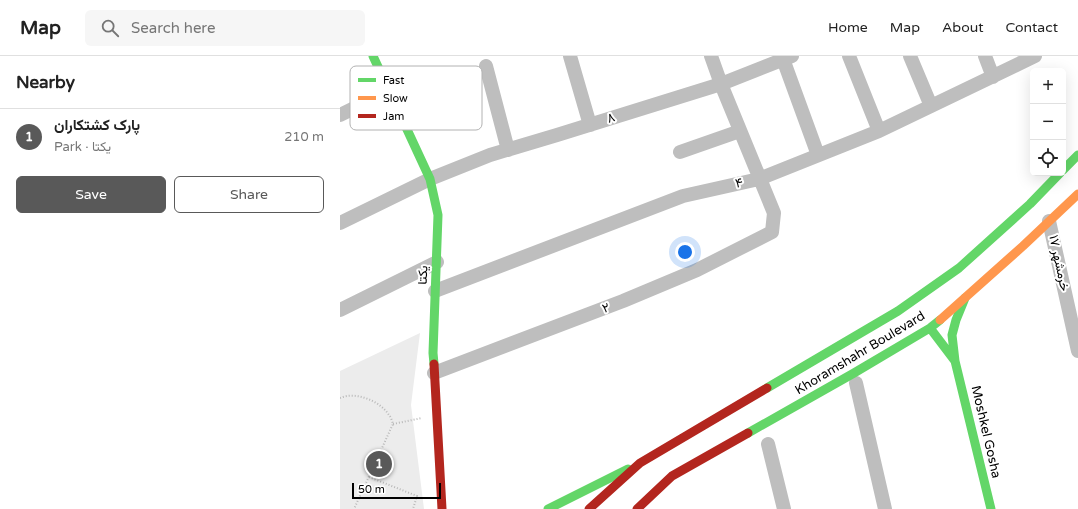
<!DOCTYPE html>
<html lang="en">
<head>
<meta charset="utf-8">
<style>
  body { margin:0; font-family:"Varela Round",Vazirmatn,sans-serif; background:#f6f6f6; color:#222 }
  .controls { position:absolute; right:12px; top:12px; display:grid; overflow:hidden; border-radius:6px; box-shadow:0 4px 16px #0002 }
  .controls button { width:36px; height:36px; display:grid; place-items:center; padding:0; border:0; border-bottom:1px solid #e0e0e0; background:#fff; color:#222; font:20px sans-serif }
  .scale { position:absolute; left:12px; bottom:10px; width:89px; box-sizing:border-box; padding-left:4px; border:2px solid #000; border-top:0; font-size:11px; line-height:14px; white-space:nowrap; color:#000; -webkit-text-stroke:3px #fff; paint-order:stroke }
  .you { position:absolute; left:345px; top:196px; width:14px; height:14px; margin:-10px; border:3px solid #fff; border-radius:50%; background:#1a73e8; box-shadow:0 0 0 6px #1a73e833 }
  .badge { display:grid; place-items:center; width:26px; height:26px; border-radius:50%; background:#595959; color:#fff; font-size:13px; font-weight:700 }
  .pin { position:absolute; translate:-50% -50%; border:2px solid #fff; box-shadow:0 1px 4px #0006 }
  .list { margin:0; padding:0; list-style:none }
  h2 { display:flex; justify-content:space-between; align-items:center; height:52px; margin:0; padding:0 16px; font-size:17px }
  h2 small { font-size:13px; font-weight:400; color:#767676 }
  .list li { display:grid; grid-template-columns:26px 1fr auto; gap:12px; align-items:center; box-sizing:border-box; height:56px; padding:0 16px; border-top:1px solid #e0e0e0 }
  .list b { display:block; font-size:15px; white-space:nowrap }
  .list p { margin:0; font-size:13px; white-space:nowrap; color:#767676 }
  .list em { font-size:13px; font-style:normal; color:#767676 }
  .actions { display:flex; gap:8px; padding:12px 16px }
  .actions a { flex:1; padding:9px 0; border:1px solid #595959; border-radius:6px; text-align:center; font-size:14px; color:#595959 }
  .actions .main { background:#595959; color:#fff }
  .icon { flex:none; width:22px; height:22px; fill:none; stroke:currentColor; stroke-width:2; stroke-linecap:round; stroke-linejoin:round }
  .map { position:relative; flex:none; width:738px; height:453px; overflow:hidden }
  header { display:flex; align-items:center; gap:24px; box-sizing:border-box; height:56px; padding:0 20px; background:#fff; border-bottom:1px solid #e0e0e0 }
  header strong { font-size:19px }
  nav { display:flex; gap:22px; margin-inline-start:auto; font-size:14px }
  .search { width:280px; height:36px; background:#f6f6f6; display:flex; align-items:center; gap:10px; box-sizing:border-box; padding:0 14px; border-radius:6px; color:#767676; font-size:15px }
  main { display:flex }
  aside { flex:1; background:#fff }
  .map>svg:first-child { display:block }
  .green { fill:#ececec }
  .lines { fill:none; stroke-linecap:round; stroke-linejoin:round }
  .path { stroke:#b9b9b9; stroke-width:2; stroke-dasharray:1 2; stroke-linecap:butt }
  .street { stroke:#bebebe; stroke-width:14 }
  .fast { stroke:#63d668; stroke-width:9 }
  .slow { stroke:#ff974d; stroke-width:9 }
  .jam { stroke:#b3261e; stroke-width:9 }
  .labels { text-anchor:middle; dominant-baseline:central; stroke-width:4; stroke-linejoin:round; paint-order:stroke }
  .street-label { font-size:13px; fill:#000; stroke:#fff }
  .key { fill:#fff; stroke:#b2b2b2; stroke-width:1 }
  .key-label { font-size:11px; fill:#000 }
</style>
</head>
<body>
<header>
<strong>Map</strong>
<div class="search"><svg class="icon" aria-label="search" viewBox="0 0 24 24"><circle cx="10" cy="10" r="6"/><path d="M15 15l6 6"/></svg>Search here</div>
<nav><a>Home</a><a>Map</a><a>About</a><a>Contact</a></nav>
</header>
<main>
<aside>
<h2>Nearby<small></small></h2>
<ul class="list">
<li><span class="badge">1</span><div><b>پارک کشتکاران</b><p>Park · یکتا</p></div><em>210 m</em></li>
</ul>
<div class="actions"><a class="main">Save</a><a>Share</a></div>
</aside>
<div class="map">
<svg width="738" height="453" viewBox="0 0 738 453">
  <rect width="100%" height="100%" fill="#fff"/>
  <path class="green" d="M80,277l-9,72 13,104h-84v-138z"/>
  <g class="lines">
    <path class="path" d="M0,342c16,-7 40,3 49,17 2,2 3,6 4,9l-39,85
      M53,368l29,-6
      M29,421l48,19 -4,13"/>
    <path class="street" d="M230,0l20,69
      M509,0l30,75
      M570,0l21,50
      M645,0l8,21
      M443,3l35,96
      M146,10l22,84
      M0,59l49,-24
      M340,96l60,-21
      M709,165l29,130
      M0,167l90,-44 60,-24 67,-20 164,-51 71,-28
      M95,235l248,-95 76,-17 120,-48 156,-75
      M0,254l97,-48
      M94,317l189,-72 74,-31 75,-38 2,-19 -53,-129 -10,-28
      M516,327l29,126
      M428,388l16,65"/>
    <path class="fast" d="M33,0l57,123 8,36 -5,138 1,11
      M723,114l15,-15
      M590,272l25,33 -3,-26 4,-15 9,-22
      M615,305l36,148
      M427,332l131,-77 61,-43 71,-64 30,-31
      M408,377l106,-60 76,-45 10,-8
      M208,453l80,-40"/>
    <path class="slow" d="M600,264l83,-74 55,-52"/>
    <path class="jam" d="M94,308l8,145
      M249,453l51,-46 127,-75
      M297,453l35,-33 76,-43"/>
  </g>
  <g class="labels">
    <g class="street-label">
      <text transform="translate(271 62) rotate(-18)">۸</text>
      <text transform="translate(399 127) rotate(-12)">۴</text>
      <text transform="translate(719 207) rotate(78)">۱۷ خرمشهر</text>
      <text transform="translate(83 219) rotate(-88)">یکتا</text>
      <text transform="translate(266 252) rotate(-21)">۲</text>
      <text transform="translate(520 297) rotate(-31)">Khoramshahr Boulevard</text>
      <text transform="translate(646 376) rotate(77)">Moshkel Gosha</text>
    </g>
  </g>
  <rect x="10" y="10" width="132" height="64" rx="6" class="key"/>
  <rect x="18" y="22" width="18" height="4" fill="#63d668"/>
  <rect x="18" y="40" width="18" height="4" fill="#ff974d"/>
  <rect x="18" y="58" width="18" height="4" fill="#b3261e"/>
  <g class="key-label">
    <text x="43" y="28">Fast</text>
    <text x="43" y="46">Slow</text>
    <text x="43" y="64">Jam</text>
  </g>
</svg>
<div class="controls">
<button>+</button>
<button>−</button>
<button><svg class="icon" aria-label="locate" viewBox="0 0 24 24"><circle cx="12" cy="12" r="6"/><path d="M12 2v4M12 18v4M2 12h4M18 12h4"/></svg></button>
</div>
<div class="scale">50 m</div>
<div class="you"></div>
<div class="pin badge" style="left:39px;top:408px">1</div>
</div>
</main>
</body>
</html>
